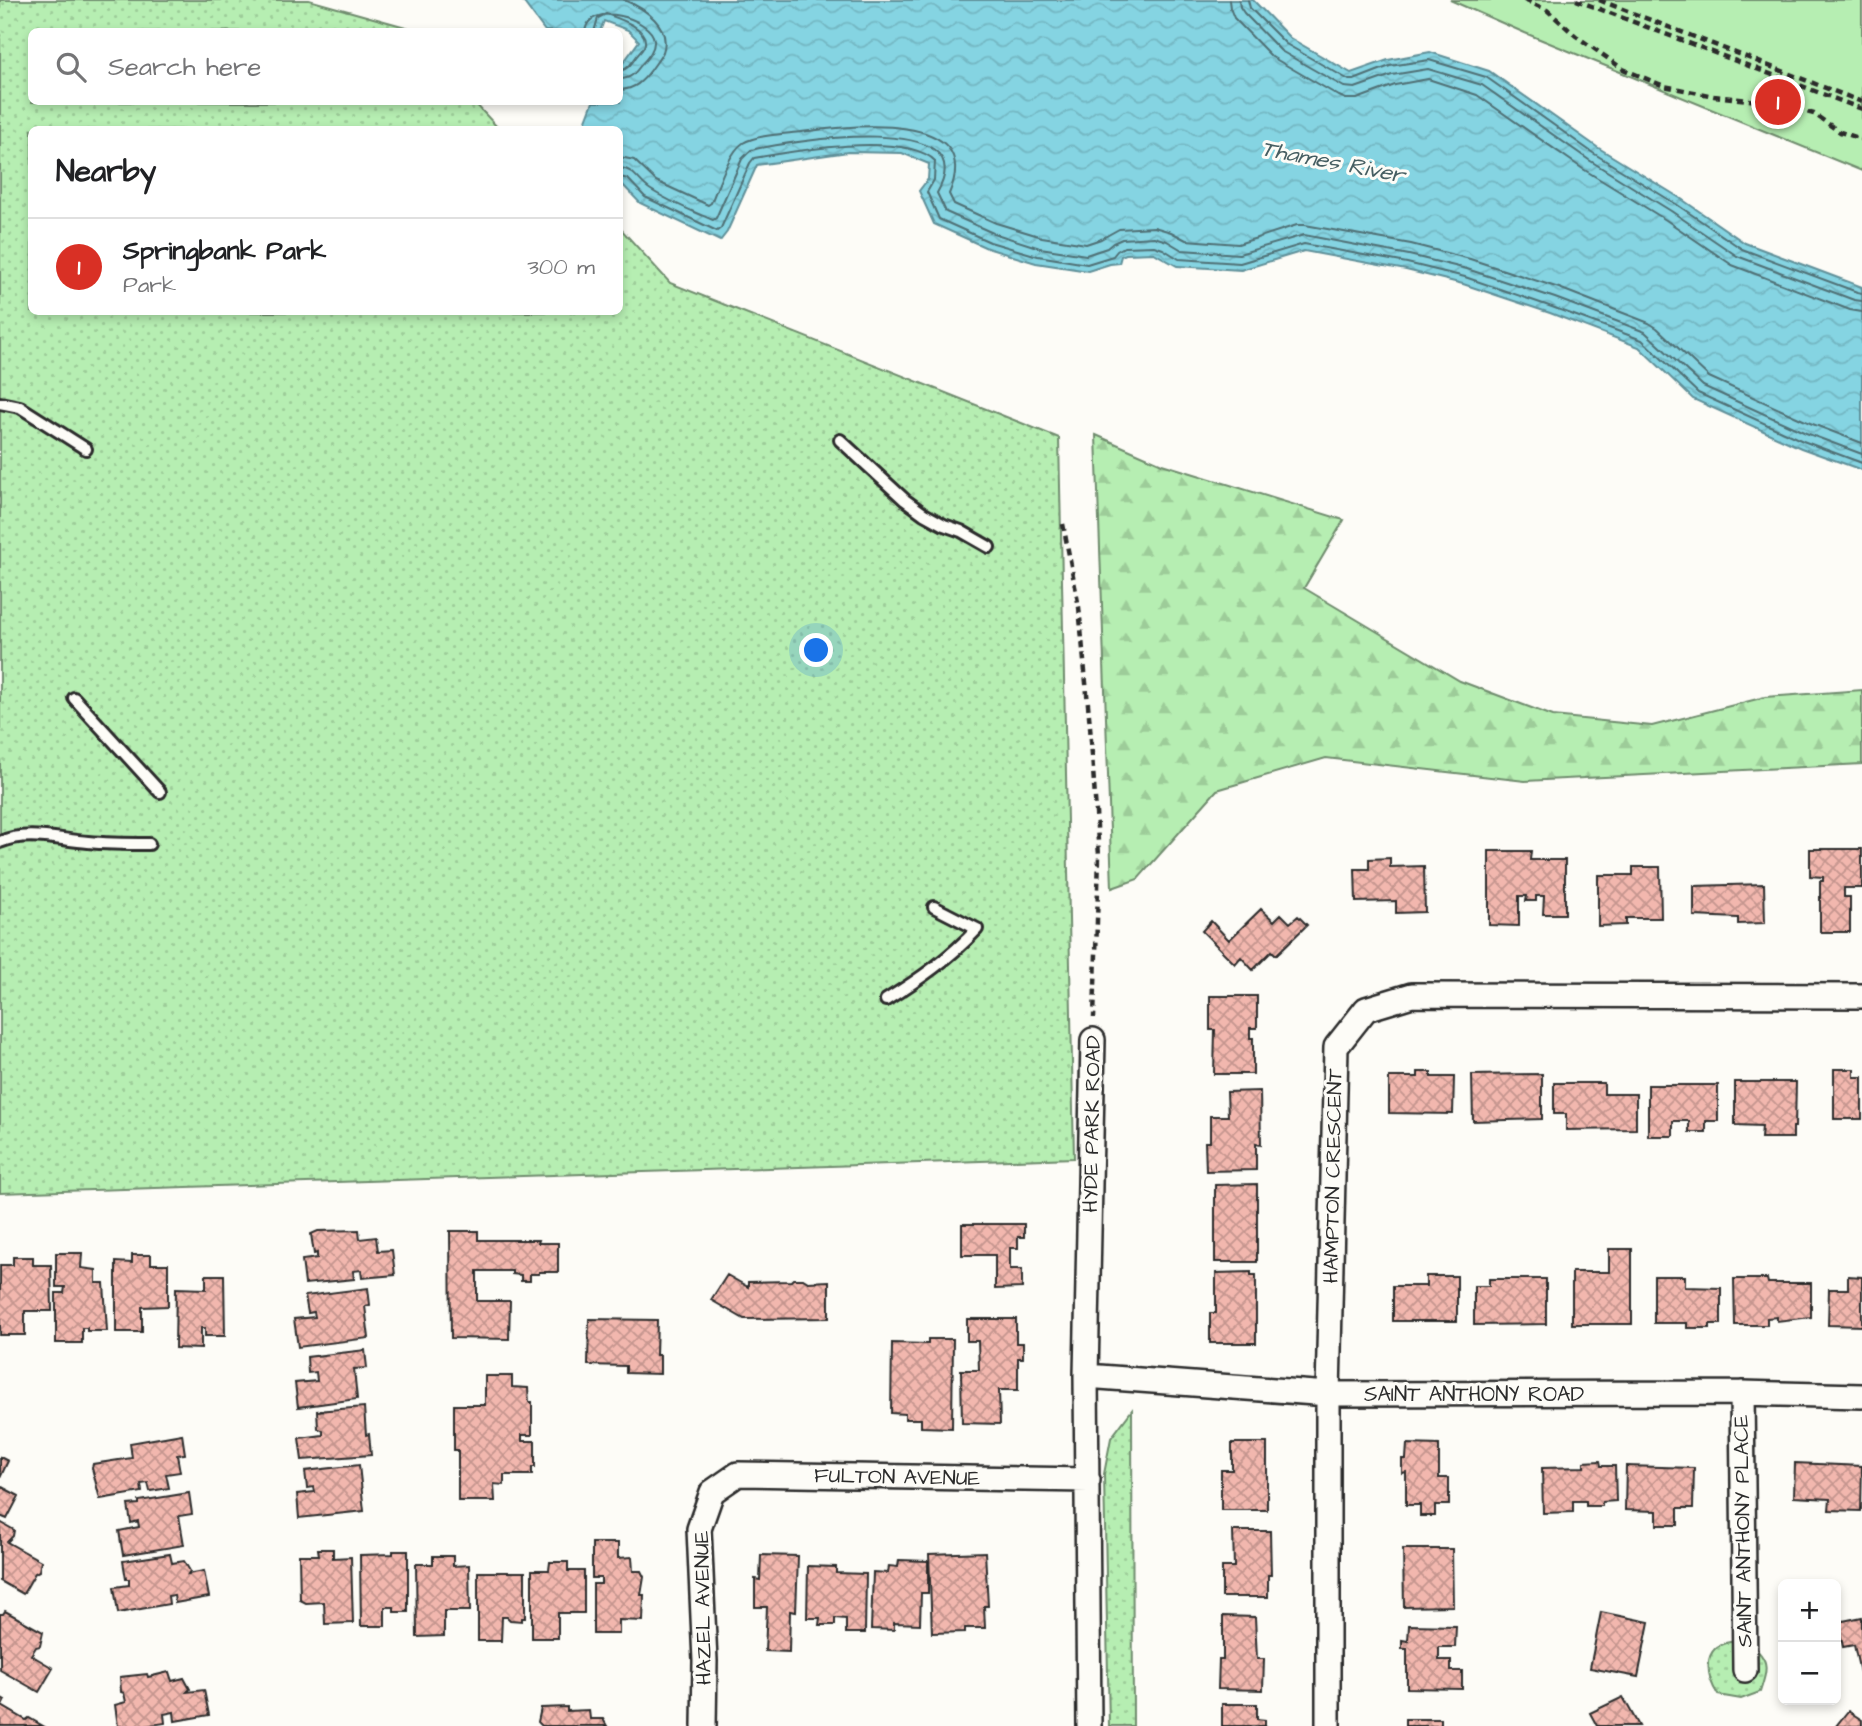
<!DOCTYPE html>
<html lang="en">
<head>
<meta charset="utf-8">
<style>
  body { margin:0; font-family:"Architects Daughter",sans-serif; background:#f6f6f6; color:#202124 }
  .controls { position:absolute; right:21px; bottom:21px; display:grid; overflow:hidden; border-radius:10px; box-shadow:0 4px 10px #0003 }
  .controls button { width:63px; height:63px; display:grid; place-items:center; padding:0; border:0; border-bottom:2px solid #e0e0e0; background:#fff; color:#202124; font:35px sans-serif }
  .you { position:absolute; left:817px; top:651px; width:24px; height:24px; margin:-18px; border:5px solid #fff; border-radius:50%; background:#1a73e8; box-shadow:0 0 0 10px #1a73e833 }
  .badge { display:grid; place-items:center; width:46px; height:46px; border-radius:50%; background:#d93025; color:#fff; font-size:23px; font-weight:700 }
  .pin { position:absolute; translate:-50% -50%; border:4px solid #fff; box-shadow:0 2px 7px #0006 }
  .list { margin:0; padding:0; list-style:none }
  h2 { display:flex; justify-content:space-between; align-items:center; height:91px; margin:0; padding:0 28px; font-size:30px }
  h2 small { font-size:23px; font-weight:400; color:#757577 }
  .list li { display:grid; grid-template-columns:46px 1fr auto; gap:21px; align-items:center; box-sizing:border-box; height:98px; padding:0 28px; border-top:2px solid #e0e0e0 }
  .list b { display:block; font-size:26px; white-space:nowrap }
  .list p { margin:0; font-size:23px; white-space:nowrap; color:#757577 }
  .list em { font-size:23px; font-style:normal; color:#757577 }
  .icon { flex:none; width:38px; height:38px; fill:none; stroke:currentColor; stroke-width:2; stroke-linecap:round; stroke-linejoin:round }
  .map { position:relative; flex:none; width:1862px; height:1726px; overflow:hidden }
  .search { position:absolute; background:#fff; box-shadow:0 4px 10px #0003; left:28px; top:28px; width:595px; height:77px; display:flex; align-items:center; gap:18px; box-sizing:border-box; padding:0 24px; border-radius:10px; color:#757577; font-size:26px }
  .panel { position:absolute; background:#fff; box-shadow:0 4px 10px #0003; left:28px; top:126px; width:595px; height:189px; border-radius:10px }
  .map>svg:first-child { display:block }
  .grass { fill:url(#grass-dots); stroke:#708c6e; stroke-width:2 }
  .forest { fill:url(#forest-firs); stroke:#708c6e; stroke-width:2 }
  .park { fill:#b6eeb2; stroke:#708c6e; stroke-width:2 }
  .water { fill:url(#water-waves); stroke:#619099; stroke-width:2 }
  .lines { fill:none; stroke-linecap:round; stroke-linejoin:round }
  .shore { stroke:#4f6f74; stroke-width:2 }
  .building { fill:url(#building-cross-hatch); stroke:#2b2b2b; stroke-width:2 }
  .service-casing { stroke:#2b2b2b; stroke-width:16 }
  .minor-casing { stroke:#2b2b2b; stroke-width:28 }
  .path { stroke:#2b2b2b; stroke-width:4.5; stroke-dasharray:7 5; stroke-linecap:butt }
  .service { stroke:#fdfcf7; stroke-width:10 }
  .minor { stroke:#fdfcf7; stroke-width:23 }
  .labels { text-anchor:middle; dominant-baseline:central; stroke-width:6; stroke-linejoin:round; paint-order:stroke }
  .street-label { font-size:21px; fill:#2b2b2b; stroke:#fdfcf7 }
  .water-label { font-size:23px; font-style:italic; fill:#465e62; stroke:#fdfcf7 }
</style>
</head>
<body>
<div class="map">
<svg width="1862" height="1726" viewBox="0 0 1862 1726">
  <defs>
    <pattern id="grass-dots" width="8" height="8" patternUnits="userSpaceOnUse" patternTransform="scale(1.75)"><rect width="8" height="8" fill="#b6eeb2"/><path d="M2 2h.1M6 6h.1" fill="none" stroke="#9dcc99" stroke-width="1.8" stroke-linecap="round"/></pattern>
    <pattern id="forest-firs" width="22" height="20" patternUnits="userSpaceOnUse" patternTransform="scale(1.75)"><rect width="22" height="20" fill="#b6eeb2"/><path d="M5 1l3.5 6h-7zM16 11l3.5 6h-7z" fill="#9dcc99"/></pattern>
    <pattern id="water-waves" width="16" height="10" patternUnits="userSpaceOnUse" patternTransform="scale(1.75)"><rect width="16" height="10" fill="#85d4e2"/><path d="M0 5q4-4 8 0t8 0" fill="none" stroke="#73b6c2"/></pattern>
    <pattern id="building-cross-hatch" width="8" height="8" patternUnits="userSpaceOnUse" patternTransform="scale(1.75)"><rect width="8" height="8" fill="#f2b7ae"/><path d="M0 0l8 8M0 8l8-8" fill="none" stroke="#c4958e"/></pattern>
  </defs>
  <rect width="100%" height="100%" fill="#fdfcf7"/>
  <filter id="ink" filterUnits="userSpaceOnUse"><feTurbulence type="fractalNoise" baseFrequency=".0143" numOctaves="2"/><feDisplacementMap in="SourceGraphic" scale="14" xChannelSelector="R" yChannelSelector="G"/><feConvolveMatrix kernelMatrix="1 2 1 2 8 2 1 2 1" color-interpolation-filters="sRGB"/></filter>
  <g filter="url(#ink)">
    <path class="grass" d="M0,0h309l100,28 3,3 -380,1v70h442l25,27 -467,1v182h588v-84l50,55 389,155 15,720 -1074,35z
      M1132,1410l1,316h-24l-5,-252 7,-36z
      M1747,1641c22,18 22,24 13,51l-19,7 -23,-4c-12,-19 -17,-48 12,-53 6,-1 12,-1 17,-1z"/>
    <path class="forest" d="M1096,435l66,29 182,56 -40,68 156,93 93,35 99,10 113,-29 97,-7v74l-337,17 -199,-23 -109,32 -79,89 -26,9z"/>
    <path class="park" d="M1450,0h412v171l-337,-138z"/>
    <path class="water" d="M522,0h731l37,38 61,35 37,-13 42,-8 59,19 108,76 83,51 65,45 117,44v183l-61,-22 -108,-49 -54,-52 -89,-34 -87,-29 -57,-14 -102,-19 -63,19 -64,-4 -23,-13 -28,1 -5,2 -2,7 -9,1 -22,7 -52,-8 -49,-15 -53,-24 -15,-33 9,-12 1,-15 -27,-11 -54,-1 -91,13 -30,67 -7,9 -80,-38 -20,-21v-52l-34,-1 -1,-6 8,-21h27v-37l3,-2 16,-22 -11,-11 -24,-9 -4,10h-55z"/>
    <g class="lines">
      <path class="shore" d="M1229,0l1,8 4,10 38,39 67,39 7,3h11l38,-14 33,-6 49,16 106,74 83,51 66,45 118,45 12,2
        M1239,0l1,7 4,6 37,38 63,36 11,1 37,-13 36,-6 54,16 107,75 82,51 66,45 117,44 8,1
        M1248,0l2,8 36,36 63,36h5l36,-14 39,-6 57,17 107,76 83,51 66,45 115,43 5,1
        M585,32c3,-32 67,-14 69,8 1,10 -7,18 -13,25 -6,8 -10,14 -21,14
        M594,32l4,-14 8,-4c11,4 41,13 39,29 0,5 -6,10 -9,14 -5,7 -8,12 -16,14
        M620,90c15,-1 22,-8 31,-20 4,-6 9,-12 12,-18 9,-26 -19,-44 -39,-52
        M620,157l14,3 22,21 52,24 3,-2c7,-16 18,-51 32,-60 13,-8 42,-9 58,-11 45,-6 185,-24 148,62l5,10 42,19 46,14 44,7 15,-5 18,-10 35,-2 17,5 15,8 52,4 59,-19h8l106,19 59,15 89,29 90,35 8,5 52,49 101,46 52,20
        M620,168c15,1 19,15 31,22 16,10 45,23 62,30l3,-2 26,-59 9,-9c35,-8 235,-42 186,43l9,19 47,21 47,15 46,7 21,-7 6,-5 9,-4 32,-2 13,4 15,9 57,4 65,-19 105,20 58,14 88,29 90,34 58,54 103,47 56,21
        M620,177l8,2 17,18 72,34 4,-3 29,-65 4,-5c39,-7 152,-27 181,3l-1,19 -7,12 12,27 51,23 48,14 49,8 26,-8 4,-5 7,-4 30,-1 9,3 16,10 61,4 64,-19 103,19 58,14 87,30 90,33 56,53 105,48 59,22"/>
    </g>
    <path class="building" d="M1810,849h52v39h-18v9h6v35h-30v-51h3v-4l-13,-1z
      M1489,851h42l-1,9h35v54h-22l1,-18h-8v5h-10l1,-5h-8v30l-30,-1z
      M1390,858v9l34,-1 1,46 -29,1v-12l-40,1 -1,-33h14v-10z
      M1633,867h27l1,51h-35v7l-28,1v-51h35z
      M1764,884l1,39 -27,1v-6l-44,-2v-30z
      M1261,909l13,12 7,-7 9,9 8,-7 9,9 -31,30 -4,-4 -19,19 -12,-13 -6,7 -33,-33 9,-10 18,19z
      M1210,996h47v32h-7v10h3v36h-39l1,-44h-5z
      M1834,1069h20v8h8v42h-28z
      M1418,1072h13v5h23l-1,37 -64,-1v-36h29z
      M1542,1074v45l-69,2 -1,-46z
      M1735,1082h61l-1,45h-2v11h-32l1,-12 -27,-1z
      M1554,1083h50v11h32v35l-70,1v-16h-12z
      M1648,1085h70v36h-12v11h-17v-11h-16v15h-25z
      M1260,1091l1,54 -5,-1v26l-50,1 -1,-29h5v-26h18l-1,-24z
      M1257,1184v78h-42v-77z
      M962,1224h62v13h-6v11h-8v21h12v19l-27,1v-34h-33z
      M359,1230l1,9 16,-2 2,14 14,-1 3,25 -33,3 -1,-8 -8,1 1,8 -49,5 -3,-24 15,-2v-5l-3,1 -3,-20 7,-3z
      M450,1231h28v9h61l-1,3h20v29h-19v2h-9v7h-9v-6l-9,-1v-3h-35v30h33l-1,38 -58,-1z
      M1609,1249h23v75h-60v-52h37z
      M56,1253h26l-1,15 15,2v13h8l3,48h-20v-3h-5v15h-26v-50h8l1,-6h-9z
      M132,1255h19v9h17v42l-26,1v25h-26v-70l16,1z
      M13,1257h20v8h18l1,46h-27v24h-25v-70h13z
      M1251,1272v3h5v68h-46v-30h6v-40z
      M206,1275h18l1,61h-20v-8h-4v21l-26,-1 1,-60 30,1z
      M727,1275l21,12v-5l43,-1 2,-2h10l5,3 21,-1v37l-85,1 -33,-19z
      M1426,1276h31v45h-64v-35h33z
      M1654,1276h31v11l36,1v36h-11v4h-23v-5h-33z
      M1848,1276l14,1v49l-34,-1 1,-36h19z
      M1489,1279h57v45l-72,1v-39h15z
      M1734,1279h33l1,4h43v34l-34,4v-4l-10,1v7h-32z
      M368,1288l2,17 -5,1 4,32 -71,9 -4,-28 21,-2 -1,-5 -6,1 -3,-17z
      M589,1319l68,1 -1,35h4v19l-34,-1v-7l-38,-1z
      M967,1319h49v24h7v15h-5v32h-19l1,34 -38,-1 -1,-53h18l-1,-29h-11z
      M928,1339h25l-1,89 -31,-1v-8h-16v-5l-14,-1 1,-70 36,1z
      M365,1350l2,18 -13,1 3,30 -59,8 -3,-24 22,-2 -1,-9 -8,1 -1,-16z
      M485,1376h27v11l16,1 1,14h3v33h-10v6h13v26h-3v8h-28v10l-10,-1 1,17h-37v-51h-4v-45h31z
      M364,1407l2,28 3,-1 2,21 -69,5 -3,-22 24,-3v-4l-5,-3 -1,-17z
      M182,1434l3,20 -8,1 3,17 -14,2 3,14 -19,3 -2,-8 -7,1 1,8 -42,7 -8,-31 1,-4 39,-6 -2,-15z
      M1232,1443h35v67h-46v-40h11z
      M1407,1444l32,1v33h10v27h-14v11h-15v-11h-14v-33l-4,1v-14h4z
      M0,1457l8,4 -8,17z
      M1600,1461l1,5h14l1,35 -14,1v4h-16v-5h-13v11l-30,1 -1,-45 42,-1v-5z
      M1795,1463l67,3 -1,45 -32,-1 1,-11 -36,-2z
      M359,1465l5,46 -65,7 -2,-24 18,-2 -1,-5 -7,1 -2,-17z
      M1626,1466l68,2 -1,40h-15v17h-21v-14l-32,-1z
      M0,1486l19,10 -12,23 -7,-3z
      M189,1493l3,21 -13,2 5,29 -61,10 -4,-24 20,-4 -1,-6 -7,2 -3,-18 11,-1v-3z
      M0,1522l14,8 -1,6 -6,6 34,19 -2,10 -4,2 -12,21 -23,-13z
      M1233,1531h37l1,44h-3v22h-46v-30h12z
      M592,1543h26v15l14,-1 1,14h8l3,6 -3,18h3l-1,26 -24,-1v14h-26v-50h8v-6h-9z
      M318,1549h15v9l18,-1 2,66 -28,1 -1,-22 -18,1 -6,-3 -1,-45h20z
      M1403,1549h49l1,57 -49,1z
      M393,1551h15v61h-14v-5h-9v19h-24l-1,-71 33,-1z
      M985,1552l3,54h-4l1,22h-20v4l-33,1 -3,-79z
      M170,1554l2,9 12,-2 6,10 -2,3 16,-3 5,26 -34,6 -1,-8 -6,1 1,8 -51,9 -4,-26 15,-2v-6h-3l-3,-18z
      M761,1555l37,1 -2,56 -6,-1 -1,41 -24,-1 2,-44h-12v-28l5,1z
      M433,1556h20v10l16,-1 1,46h-26v25l-27,1 -1,-73h17z
      M899,1560l29,1v32h-7l-1,31 -26,-1v7l-23,-1 2,-57 15,1 1,-7 9,1z
      M550,1562h18v9h16v42h-26v25h-26v-68h17z
      M808,1566l28,1v6l30,1 -1,59h-19v-14l-11,-1v7h-16l1,-7h-13z
      M478,1572h47v46h-3v3l-12,-1 -3,-3h-5l-1,24h-23z
      M5,1611l38,21 -3,14 -4,1 -5,8 22,13 -14,24 -39,-22v-56h3z
      M1601,1612l48,10 -11,55 -48,-9z
      M1223,1616l32,1 2,42h7l-1,31 -45,-1 1,-30h4z
      M1862,1617v65l-8,-37 -11,2 -5,-25z
      M1409,1625l47,1 -1,21h-16v13h12v11h11v18l-55,-1v-39h-5v-9l6,1z
      M169,1672l3,9 12,-3 6,11 -3,3 17,-2 5,25 -34,6 -1,-9 -10,2 1,9 -20,3h-27l-3,-21 11,-3 -2,-9 -3,-1 -1,-15 27,-3 1,3z
      M0,1697l5,3 -3,6 24,14 3,-2 14,8h-43z
      M1623,1697l16,29h-42l-7,-13z
      M1222,1704h35v15l8,1v6h-43z
      M567,1707v4l22,-1 1,9h13l4,7h-65l-4,-4 3,-14z
      M1848,1711l14,9v6h-26z
      M1405,1719h36v7h-36z"/>
    <g class="lines">
      <g class="service-casing">
        <path id="service" d="M0,403l20,4 66,42
          M840,440l65,60 19,14 20,11 17,6 28,16
          M74,698l86,94
          M0,842c27,-12 59,-2 88,0 20,2 41,2 61,2
          M886,1000c34,-21 64,-42 91,-71l-43,-22"/>
      </g>
      <g class="minor-casing">
        <path id="minor" d="M1086,1376l242,18 414,-1 120,3
          M1742,1393l3,277
          M704,1726l1,-65 -6,-132 13,-37 26,-18 350,6
          M1089,1726l-3,-350 7,-336
          M1328,1726v-332l8,-347 30,-38 46,-14 450,1"/>
      </g>
      <path class="path" d="M1524,0l23,10 29,26 47,33 41,17 50,10 60,7 40,11 26,18 22,7
        M1576,0l286,109
        M1599,0l263,102
        M1063,524l16,83 11,119 9,130 -5,162"/>
      <use href="#service" class="service"/>
      <use href="#minor" class="minor"/>
    </g>
  </g>
  <g class="labels">
    <g class="street-label">
      <text transform="translate(1092 1124) rotate(-89)">HYDE PARK ROAD</text>
      <text transform="translate(1333 1176) rotate(-89)">HAMPTON CRESCENT</text>
      <text x="1474" y="1394">SAINT ANTHONY ROAD</text>
      <text transform="translate(897 1477) rotate(1)">FULTON AVENUE</text>
      <text transform="translate(1743 1531) rotate(-91)">SAINT ANTHONY PLACE</text>
      <text transform="translate(703 1608) rotate(-91)">HAZEL AVENUE</text>
    </g>
    <g class="water-label">
      <text transform="translate(1333 162) rotate(11)">Thames River</text>
    </g>
  </g>
</svg>
<div class="controls">
<button>+</button>
<button>−</button>
</div>
<div class="you"></div>
<div class="pin badge" style="left:1778px;top:102px">1</div>
<div class="search"><svg class="icon" aria-label="search" viewBox="0 0 24 24"><circle cx="10" cy="10" r="6"/><path d="M15 15l6 6"/></svg>Search here</div>
<section class="panel">
<h2>Nearby<small></small></h2>
<ul class="list">
<li><span class="badge">1</span><div><b>Springbank Park</b><p>Park</p></div><em>300 m</em></li>
</ul>
</section>
</div>
</body>
</html>
